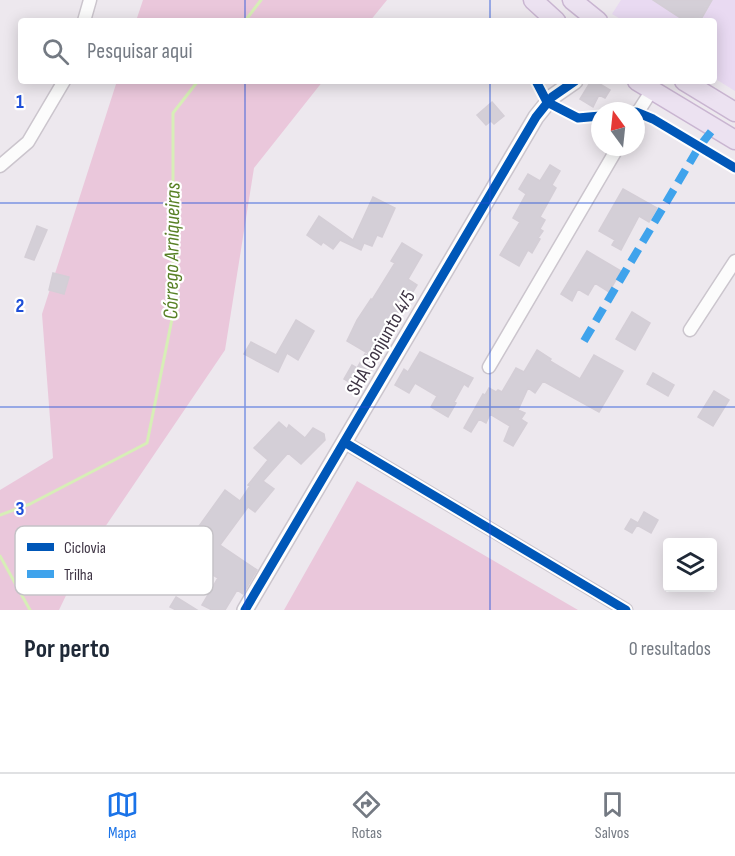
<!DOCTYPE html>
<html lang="pt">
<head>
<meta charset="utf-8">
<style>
  body { margin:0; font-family:"Sofia Sans Condensed",sans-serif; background:#f6f6f7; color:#1f2937 }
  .controls { position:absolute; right:18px; bottom:18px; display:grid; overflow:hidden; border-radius:6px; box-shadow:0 3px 15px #0003 }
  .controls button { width:54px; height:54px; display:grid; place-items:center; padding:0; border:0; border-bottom:2px solid #e0e1e3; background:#fff; color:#1f2937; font:30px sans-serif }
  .compass { position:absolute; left:591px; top:102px; width:54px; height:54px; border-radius:50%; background:#fff; box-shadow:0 3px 15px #0003; rotate:345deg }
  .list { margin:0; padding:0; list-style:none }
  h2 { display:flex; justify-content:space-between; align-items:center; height:78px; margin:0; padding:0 24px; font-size:26px }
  h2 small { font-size:20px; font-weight:400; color:#747a83 }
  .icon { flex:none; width:33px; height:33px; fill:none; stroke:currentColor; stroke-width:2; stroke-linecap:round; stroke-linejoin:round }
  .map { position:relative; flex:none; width:735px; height:610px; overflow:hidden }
  .search { position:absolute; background:#fff; box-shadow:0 3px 15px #0003; left:18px; right:18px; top:18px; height:66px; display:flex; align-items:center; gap:15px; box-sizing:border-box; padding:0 21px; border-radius:6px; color:#747a83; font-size:22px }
  .sheet { height:162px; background:#fff }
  nav { display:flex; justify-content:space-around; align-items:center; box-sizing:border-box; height:84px; border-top:2px solid #e0e1e3; background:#fff; font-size:16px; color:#747a83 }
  nav a { display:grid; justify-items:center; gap:3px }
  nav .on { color:#1a73e8 }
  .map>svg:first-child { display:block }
  .commercial { fill:#e9daf2 }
  .green { fill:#eac7db }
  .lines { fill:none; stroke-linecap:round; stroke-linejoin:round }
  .stream { stroke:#d7eeb7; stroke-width:3 }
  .building { fill:#d4cfd7; stroke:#d4ced6; stroke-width:1.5 }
  .minor-casing { stroke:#cbc5cd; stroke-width:15 }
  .tertiary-casing { stroke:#cbc5cd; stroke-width:18 }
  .primary-casing { stroke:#c9b5d1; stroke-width:21 }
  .minor { stroke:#fcfcfc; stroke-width:12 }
  .tertiary { stroke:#fcfcfc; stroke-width:15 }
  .primary { stroke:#ece2f1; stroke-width:18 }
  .quiet { stroke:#3fa3ec; stroke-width:8; stroke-dasharray:15 8; stroke-linecap:butt }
  .cycleway-casing { stroke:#fff; stroke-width:13 }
  .cycleway { stroke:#0057b8; stroke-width:9 }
  .grid { fill:none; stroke:#1d4ed8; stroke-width:1.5; stroke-opacity:0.55 }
  .labels { text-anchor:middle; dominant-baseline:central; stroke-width:4.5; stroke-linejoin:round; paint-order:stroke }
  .street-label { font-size:20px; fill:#3e3444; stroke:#fff }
  .water-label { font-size:21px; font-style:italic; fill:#588025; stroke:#fff }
  .key { fill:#fff; stroke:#c5c2c7; stroke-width:1.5 }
  .key-label { font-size:16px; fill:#3e3444 }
  .grid-label { font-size:20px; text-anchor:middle; font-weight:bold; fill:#1d4ed8; stroke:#fff; stroke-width:4.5; stroke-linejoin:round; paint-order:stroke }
</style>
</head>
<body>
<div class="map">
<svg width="735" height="610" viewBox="0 0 735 610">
  <rect width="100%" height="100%" fill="#ede8ee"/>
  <path class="commercial" d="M621,0h114v91l-21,-13v-57h-90l-12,-7z"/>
  <path class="green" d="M143,0h244l-17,21h-234z
    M117,81h206l-69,87 -29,182 -141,208 -25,52h-59v-120l53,-32 -11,-144z
    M357,481l221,129h-294z"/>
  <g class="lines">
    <path class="stream" d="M245,21l16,-21
      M0,515l30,-11 117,-61 26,-129v-201l25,-32
      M0,556l30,54"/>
  </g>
  <path class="building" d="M653,0h59l-12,21 -8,-4 -3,4h-4z
    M591,81h4l15,9 -5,8 -6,-3 -6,12 -13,-8z
    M492,102l12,14 -10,8 -3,-3 -5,4 -9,-10z
    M550,165l10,6 -8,14 4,3 -16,29 5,3 -5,9 3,2 -5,7 2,1 -8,14 -4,-3 -9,16 -19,-11 20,-33 -7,-4 13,-24 -7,-5 9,-15 12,7z
    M623,189l34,19 -8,14 -10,-6 -18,34 -9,-5 3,-5 -16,-9z
    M373,197l22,11 -13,29 -5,-2 -5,11 -8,-3 -3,7 -21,-10 -7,9 -10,-7 -2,3 -14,-10 12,-19 34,24z
    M37,226l10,4 -13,30 -9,-3z
    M402,243l20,12 -14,24 9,6 -6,10 -6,-3 -10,16 8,5 -13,18 -5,-3 -16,26 -22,-13 10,-21 14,-21 1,1 23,-37 -4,-2z
    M587,251l34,20 -12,21 -14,-9 -7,12 -10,-6 -6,12 -11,-7z
    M53,273l16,4 -5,17 -15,-4z
    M632,312l18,11 -15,27 -19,-11z
    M296,320l18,11 -16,29 -11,-7 -9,19 -34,-18 7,-12 25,13z
    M537,350l14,9 -1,2 30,18 14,-24 29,16 -24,41 -56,-31 -8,12 -7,-5 -10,22 7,3 -4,6 6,4 -14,23 -9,-5 6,-15 -20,-12 -4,9 -7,-4 -8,13 -7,-4 19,-34 2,1 4,-7 7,4 2,-2 4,2 14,-24 8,4z
    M420,352l53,26 -5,9 -4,-3 -10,18 2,1 -8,14 -17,-10 6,-11 -22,-13 -6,10 -14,-8 9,-16 4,3z
    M365,354l12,7 -16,28 -17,-10 8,-14 5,3z
    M653,373l21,12 -6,11 -21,-12z
    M714,391l15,9 -16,26 -15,-9z
    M279,422l8,7 2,-4 16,13 8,-10 11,6 1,6 -24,24 -13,-11 -25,28 11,8 -19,23 -7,-5 -28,38 37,25 -14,24 -6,-4 -12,20h-13l-10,-5 16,-27 -39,-24 -9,15 -33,-18 10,-17 32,20 46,-64 15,11 10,-15 -2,-1 20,-25 -14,-12z
    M644,512l14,8 -7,13 -14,-8 -5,8 -7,-4 6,-10 7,4z
    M176,597l21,13h-21l-6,-3z"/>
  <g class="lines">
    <g class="minor-casing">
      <path id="minor" d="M84,21l6,-21
        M636,115l16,-25
        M0,166l28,-24 36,-61
        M690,330l45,-69
        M489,367l129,-220
        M344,442l282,168"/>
    </g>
    <g class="tertiary-casing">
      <path id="tertiary" d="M245,610l291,-493 16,-20 23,-16"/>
    </g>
    <g class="primary-casing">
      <path id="primary" d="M533,0l23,21
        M572,0l26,21
        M637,81l98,59
        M684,81l51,31"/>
    </g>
    <use href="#minor" class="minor"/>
    <use href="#tertiary" class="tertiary"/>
    <use href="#primary" class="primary"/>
    <path class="quiet" d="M584,341l115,-194 15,-19"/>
    <g class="cycleway-casing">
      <path id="cycleway" d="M536,81l11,21 31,16 22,-2
        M636,112l17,7 82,49
        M344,442l282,168
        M245,610l291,-493 16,-20 23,-16"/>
    </g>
    <use href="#cycleway" class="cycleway"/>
  </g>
  <path class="grid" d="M245,0v21M490,0v21M245,81v529M490,81v529M0,203h735M0,407h735"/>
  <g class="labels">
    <g class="street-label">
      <text transform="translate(381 343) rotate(-60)">SHA Conjunto 4/5</text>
    </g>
    <g class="water-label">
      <text transform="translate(172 251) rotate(-89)">Córrego Arniqueiras</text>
    </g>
  </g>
  <rect x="15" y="526" width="198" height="69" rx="9" class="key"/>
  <rect x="27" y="543" width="27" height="8" fill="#0057b8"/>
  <rect x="27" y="570" width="27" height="8" fill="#3fa3ec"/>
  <g class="key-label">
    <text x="64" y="553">Ciclovia</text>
    <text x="64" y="580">Trilha</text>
  </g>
  <g class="grid-label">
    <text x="20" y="108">1</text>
    <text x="20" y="312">2</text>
    <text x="20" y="515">3</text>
  </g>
</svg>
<div class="controls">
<button><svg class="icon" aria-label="layers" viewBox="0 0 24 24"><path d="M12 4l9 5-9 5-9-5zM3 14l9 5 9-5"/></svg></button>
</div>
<svg class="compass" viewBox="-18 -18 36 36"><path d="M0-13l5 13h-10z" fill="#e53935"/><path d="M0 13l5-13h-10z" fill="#747a83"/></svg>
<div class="search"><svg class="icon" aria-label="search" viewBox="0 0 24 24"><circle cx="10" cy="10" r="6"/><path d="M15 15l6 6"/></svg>Pesquisar aqui</div>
</div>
<section class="sheet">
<h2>Por perto<small>0 resultados</small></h2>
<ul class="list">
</ul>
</section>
<nav>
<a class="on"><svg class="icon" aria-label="map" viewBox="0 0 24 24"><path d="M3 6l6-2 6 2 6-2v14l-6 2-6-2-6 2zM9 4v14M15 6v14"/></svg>Mapa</a>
<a><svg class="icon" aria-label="directions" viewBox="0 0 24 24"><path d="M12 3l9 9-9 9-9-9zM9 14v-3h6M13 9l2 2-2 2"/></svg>Rotas</a>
<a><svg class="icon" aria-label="saved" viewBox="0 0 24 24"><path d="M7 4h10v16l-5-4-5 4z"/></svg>Salvos</a>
</nav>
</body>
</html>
